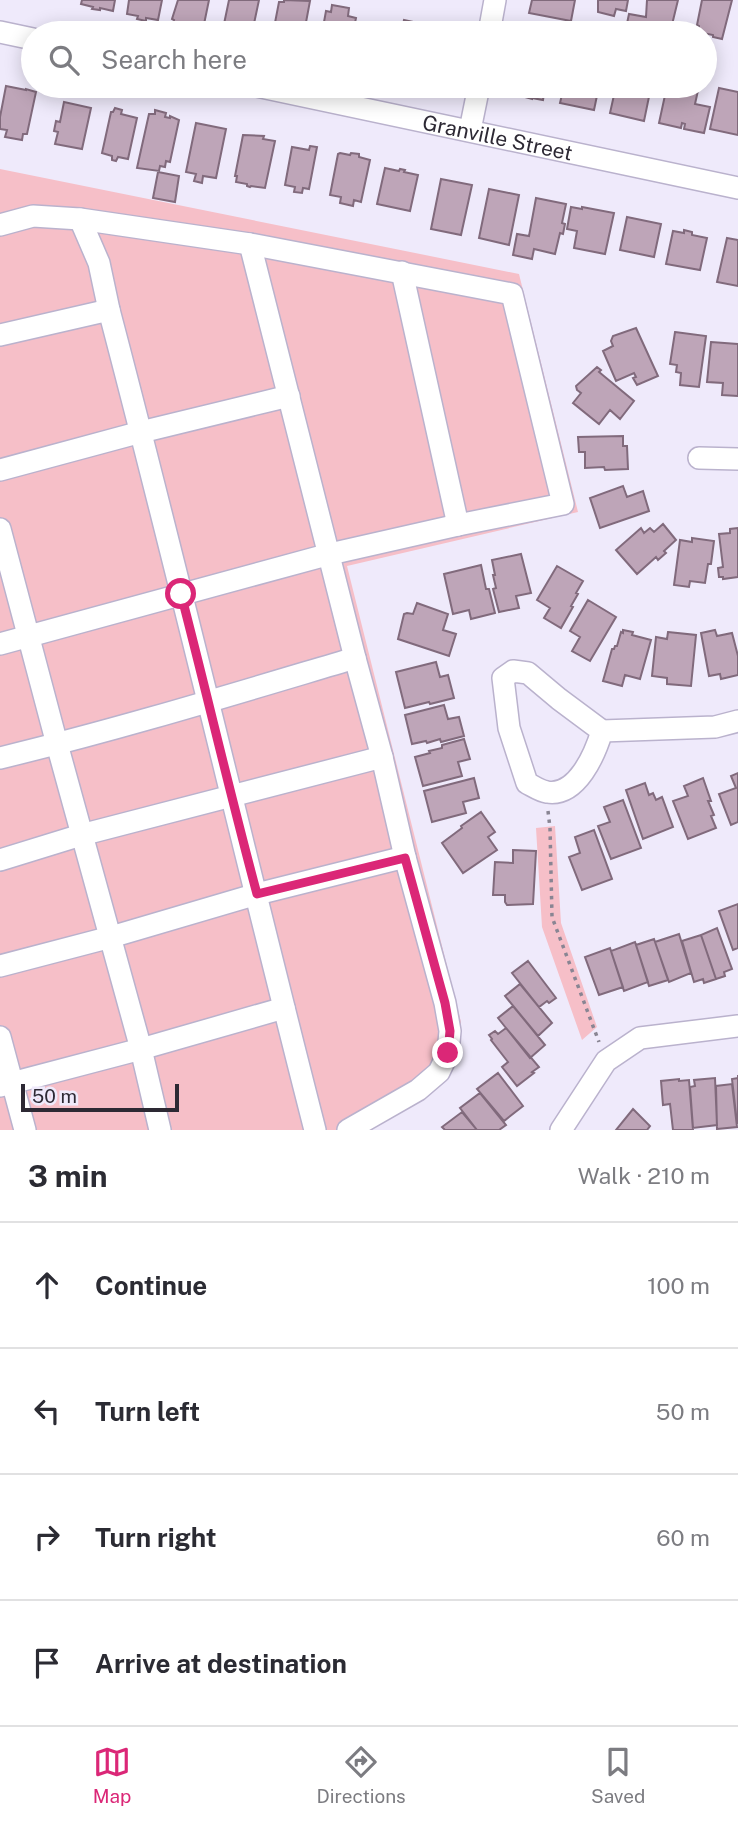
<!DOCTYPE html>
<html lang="en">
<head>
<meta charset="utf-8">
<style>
  body { margin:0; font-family:"Public Sans",sans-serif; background:#f7f7f7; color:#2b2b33 }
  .scale { position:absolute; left:21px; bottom:18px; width:158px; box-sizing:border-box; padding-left:7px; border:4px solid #2d2934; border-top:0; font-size:19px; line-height:24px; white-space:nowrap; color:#2d2934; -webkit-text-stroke:5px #efeafb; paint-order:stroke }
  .stop { position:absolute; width:21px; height:21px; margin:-16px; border:5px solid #db2777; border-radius:50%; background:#fff }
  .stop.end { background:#db2777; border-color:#fff; box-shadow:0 2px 7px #0008 }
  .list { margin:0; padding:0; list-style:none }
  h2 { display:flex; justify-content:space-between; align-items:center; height:91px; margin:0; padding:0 28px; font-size:30px }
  h2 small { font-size:23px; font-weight:400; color:#7c7c81 }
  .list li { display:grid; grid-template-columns:46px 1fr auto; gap:21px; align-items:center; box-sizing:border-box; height:126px; padding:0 28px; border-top:2px solid #e1e1e2 }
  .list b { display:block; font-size:26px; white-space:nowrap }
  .list em { font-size:23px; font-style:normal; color:#7c7c81 }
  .icon { flex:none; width:38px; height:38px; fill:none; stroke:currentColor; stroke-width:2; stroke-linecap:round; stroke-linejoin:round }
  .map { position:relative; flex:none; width:738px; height:1130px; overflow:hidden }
  .search { position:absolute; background:#fff; box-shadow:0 4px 18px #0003; left:21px; right:21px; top:21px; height:77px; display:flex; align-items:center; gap:18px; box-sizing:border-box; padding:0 24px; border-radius:38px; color:#7c7c81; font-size:26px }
  .sheet { height:595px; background:#fff }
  nav { display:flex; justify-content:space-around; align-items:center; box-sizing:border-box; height:98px; border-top:2px solid #e1e1e2; background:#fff; font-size:19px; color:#7c7c81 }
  nav a { display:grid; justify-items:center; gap:4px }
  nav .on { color:#db2777 }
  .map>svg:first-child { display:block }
  .green { fill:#f6bfc8 }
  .building { fill:#bea5b8; stroke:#816a7c; stroke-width:2 }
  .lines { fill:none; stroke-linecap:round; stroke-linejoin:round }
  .minor-casing { stroke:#bab2cd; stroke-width:24 }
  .path { stroke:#898593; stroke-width:3.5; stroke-dasharray:3.5 5; stroke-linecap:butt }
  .minor { stroke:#fff; stroke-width:21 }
  .route { stroke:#db2777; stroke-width:9 }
  .labels { text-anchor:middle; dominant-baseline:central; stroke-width:5; stroke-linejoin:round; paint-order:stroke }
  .street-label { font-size:21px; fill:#2d2934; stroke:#efeafb }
</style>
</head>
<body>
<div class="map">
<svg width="738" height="1130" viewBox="0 0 738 1130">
  <rect width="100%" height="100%" fill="#efeafb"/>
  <path class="green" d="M0,169l519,105 59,238 -231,54 114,456 -3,32 -63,60 -24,16h-371z
    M555,826l6,97 36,104 -15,13 -40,-113 -6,-99z"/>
  <path class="building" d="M82,0h33l-2,11 -13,-3v2l-8,-1 1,-2 -12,-3z
    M129,0h33l-4,20 -12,-2v3l-9,-2 1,-3 -11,-2z
    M178,0h31l-6,29 -19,-3v2l-6,-1v-3l-5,-1 1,-3 -2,-1z
    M229,0h30l-7,33h-30v-10l2,1z
    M284,0l26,1 -6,32h-31l6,-31h5z
    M532,0h43l-4,21 -42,-8z
    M598,0h30l-2,11 -10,-2 -2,7 -16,-4z
    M647,0h31l-8,33h-45l4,-19 17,3z
    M702,0h30l-10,39 -9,-2v-2l-15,-3 1,-6 -2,-1z
    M332,5l17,3 -1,8 8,2 -3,15h-31l4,-22 5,1z
    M404,20l33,7 -1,6h-35z
    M6,86l20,4v-1l10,3 -9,42h-4l-1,6 -17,-3 2,-7 -7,-1v-12z
    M516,86h41l-1,4 -11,-2 -2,12 -11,-2v1l-18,-5z
    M564,86h35l-5,24 -34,-7z
    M616,86l35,1 -7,34 -34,-8z
    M667,86h32l-4,18 15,3 -6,26 -20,-4 1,-5 -3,-1 -1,5 -22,-5z
    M719,88l19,4v43l-28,-6z
    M64,102l27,6 -9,41 -27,-5 3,-12 -4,-1 2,-10 4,1z
    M115,108l7,2 -1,4 16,4 -9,41 -10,-2 -2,4 -4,-1v-4l-10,-3 9,-41h2z
    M155,110l11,3 -1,4 5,1v-2l9,4 -9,42 -4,-1 -1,6 -5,-1 -1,5 -22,-3 12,-54h6z
    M196,123l30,6 -10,49 -13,-2 -1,7 -8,-2 2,-7 -10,-2z
    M243,135l21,1 -1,3 12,2 -10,47 -14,-2 -1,1 -3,-1v-2l-11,-2 1,-6h-2z
    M310,146l7,1 -8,42 -6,-1 -1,5 -8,-1 1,-5 -10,-2 7,-38 17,3z
    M340,153l10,2 1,-2 8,1v3l11,3 -9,42 -7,-2 -1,6 -13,-3 1,-6 -11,-2 8,-41z
    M385,168l14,3 1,-2 5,1 -1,2 14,3 -8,36 -33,-7z
    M158,172l21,4 -4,26 -22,-4z
    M441,179l31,6 -11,50 -30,-6z
    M489,189l30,6 -10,50 -30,-7z
    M536,198l30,6 -4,19 3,1 -2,10 -3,-1 -5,21 -21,-5 -2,10 -19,-4 4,-21 12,2z
    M571,207l11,2v-2l32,6 -9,41 -31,-6 3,-17 -10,-2z
    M627,217l34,7 -7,33 -34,-7z
    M684,230l8,2v3l15,3 -7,32 -34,-6 7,-33 11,2z
    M727,238l11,2v46l-21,-4z
    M636,328l22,48 -21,9 -4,-7 3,-1 -2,-4 -18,8 -13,-30 10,-5 -2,-5 2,-5z
    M675,332l31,4 -7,51 -19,-2 1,-12 -5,-1 1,-7 -7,-1z
    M711,342l27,2v52l-16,-1 1,-12 -16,-1z
    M597,367l4,3 -2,2 35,29 -14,18 -10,-9 -11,14 -26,-21 8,-10 -4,-3 -1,-4z
    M623,436v10h4l1,23 -23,1 -1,-3 -19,1v-16h-6l-1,-15z
    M623,486l4,11 16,-6 6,20 -49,17 -10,-30z
    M663,524l13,16 -12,11 2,2 -8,7 -2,-3 -19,17 -21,-24 25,-22 3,5 6,-5 4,4z
    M738,528v49l-15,2v-2h-4l-1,-9 5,-1 -4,-33 11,-1v-4z
    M692,538l22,3 -3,23h-3l-3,19 -15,-2 -1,6 -15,-2 6,-45 12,2z
    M521,554l10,39 -15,3 3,12 -20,4 -6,-23 3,-1 -3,-13h2l-3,-15z
    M481,565l5,24h3l6,24 -24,6 -2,-9 -16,4 -9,-40z
    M557,566l26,15 -7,12 2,1 -7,12 2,1 -12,21 -17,-10 6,-10 -13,-8z
    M588,600l28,17 -26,44 -18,-10 8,-14 -10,-6z
    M417,603l31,11 -5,16 13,4 -7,22 -51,-17 6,-25 3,-1 6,1z
    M623,630l10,2 -1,3 19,5 -11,39 -15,-4 -3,11 -19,-5 9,-32h2l1,-3h2l4,-14 2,1z
    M715,630l2,6 15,-3 6,23v19l-17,4 -1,-5 -11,2 -8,-43z
    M668,632l28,3 -5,51 -24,-2v-6l-15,-2 4,-39 11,2z
    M436,662l4,15 8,-2 6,23 -24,6 -1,-2 -24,6 -9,-36z
    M444,705l4,14 11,-2 5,19 -23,6 -1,-3 -13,4 -1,-2 -14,3 -7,-29z
    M464,739l6,20 -12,3 4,14 -39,10 -8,-29 15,-4 -1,-2 13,-3v-3z
    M738,773v49l-7,3 -12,-31 17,-6 -5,-12z
    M474,778l5,20 -16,4 3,11 -34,9 -8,-31z
    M703,778l8,23h-3l6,14 -3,1 5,12 -28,11 -15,-38 15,-5 -4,-10z
    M645,783l4,12 4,-2 3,7 6,-3 11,30 -30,12 -17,-49z
    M623,800l18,48 -30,11 -13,-33 12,-4 -6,-15z
    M481,812l14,20 -7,5 9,13 -34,23 -21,-30 20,-15 -1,-2z
    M594,830l18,49 -30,11 -13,-33 11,-4 -5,-16z
    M513,850l23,1 -3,53 -26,1 -2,-3v-7h-12l2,-33 18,1z
    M738,904v44l-5,2 -14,-39z
    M717,928l15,41 -8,3 1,4 -9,3 -15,-44z
    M679,934l12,39 -22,9 -14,-40z
    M701,935l15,44 -12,4 -1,-4 -9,3 -12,-41z
    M654,939l14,41 -19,6 -13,-41z
    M635,942l13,40 -24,9 -13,-40z
    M610,948l13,39 -24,8 -14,-38z
    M528,961l28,37 -7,5 -2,-2 -8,6 -27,-34z
    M520,984l32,39 -14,13 -33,-40z
    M513,1006l32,39 -15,13 -32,-40z
    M506,1028l33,39 -7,5 2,1 -17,13 -15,-19 6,-5 -17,-22 1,-1 -3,-4 6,-4 3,3z
    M498,1073l25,33 -19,15 -27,-32z
    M738,1075v48h-1l-5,-44 6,-1z
    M715,1078l2,47 -24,3 -3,-41 5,-1 -1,-6z
    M679,1079v2l10,-1 4,50h-20l-3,-26 -7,1 -2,-24z
    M732,1084l5,43 -20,2 -1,-43z
    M480,1093l26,32 -7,5h-22l-17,-22z
    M633,1109l17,17 -3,4h-31z
    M462,1112l15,18h-32l-3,-3z"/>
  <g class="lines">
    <g class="minor-casing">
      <g id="minor">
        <path d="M0,32l33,7"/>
        <path d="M489,33l6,-33"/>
        <path id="s1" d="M256,86l482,102"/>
        <path d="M470,130l9,-44"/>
        <path d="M80,219l19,44 10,47c72,273 136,547 206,820"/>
        <path d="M0,225l33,-9 47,3 170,25 262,50 51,210 -105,21 -128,29 -330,90"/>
        <path d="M250,244l105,414 27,99 23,100 40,146 5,28 -2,22 -9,19 -21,18 -70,40"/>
        <path d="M402,272l56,253"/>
        <path d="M0,335l109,-25"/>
        <path d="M699,458l39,1"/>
        <path d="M0,470l141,-38 148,-36"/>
        <path d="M0,529l57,215 84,305 19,81"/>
        <path d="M602,731c-7,23 -25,66 -55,61 -7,-1 -14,-6 -20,-9l-18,-55 -6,-50 10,-7 15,2 31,26 43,32 113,-4 23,-6"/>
        <path d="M0,758c120,-29 237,-65 355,-100"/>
        <path d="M0,860l81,-25 301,-78"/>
        <path d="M0,966l111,-29 146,-43 148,-37"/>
        <path d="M0,1037l25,93"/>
        <path d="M0,1086l141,-37 143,-41"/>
        <path d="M561,1130l45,-69 34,-23 98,-12"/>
      </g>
    </g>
    <path class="path" d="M548,811l2,17 2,89 47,125"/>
    <use href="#minor" class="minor"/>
  </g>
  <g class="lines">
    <path class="route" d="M181,594c26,100 49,200 76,300l148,-36 40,145 5,28 -2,22"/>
  </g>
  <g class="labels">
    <g class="street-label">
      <text stroke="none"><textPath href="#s1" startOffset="247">Granville Street</textPath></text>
    </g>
  </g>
</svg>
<div class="scale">50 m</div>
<div class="stop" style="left:181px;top:594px"></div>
<div class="stop end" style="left:448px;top:1053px"></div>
<div class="search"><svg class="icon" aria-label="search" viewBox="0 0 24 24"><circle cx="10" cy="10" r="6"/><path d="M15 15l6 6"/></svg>Search here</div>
</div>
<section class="sheet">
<h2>3 min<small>Walk · 210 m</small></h2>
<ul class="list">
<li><svg class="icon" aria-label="ahead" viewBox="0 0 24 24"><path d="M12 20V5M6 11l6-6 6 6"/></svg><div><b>Continue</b></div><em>100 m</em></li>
<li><svg class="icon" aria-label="left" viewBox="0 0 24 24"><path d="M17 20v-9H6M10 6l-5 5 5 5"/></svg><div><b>Turn left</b></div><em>50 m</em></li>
<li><svg class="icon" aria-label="right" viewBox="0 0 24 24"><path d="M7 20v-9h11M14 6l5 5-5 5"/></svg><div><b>Turn right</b></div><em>60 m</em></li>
<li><svg class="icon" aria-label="arrive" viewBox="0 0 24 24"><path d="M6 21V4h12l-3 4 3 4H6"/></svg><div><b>Arrive at destination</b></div></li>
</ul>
</section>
<nav>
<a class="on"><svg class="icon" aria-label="map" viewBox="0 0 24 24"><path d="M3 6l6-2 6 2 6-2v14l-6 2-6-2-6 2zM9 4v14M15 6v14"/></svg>Map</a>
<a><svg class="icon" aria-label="directions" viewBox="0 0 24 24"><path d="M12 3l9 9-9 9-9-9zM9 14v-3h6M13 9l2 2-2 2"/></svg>Directions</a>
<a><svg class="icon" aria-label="saved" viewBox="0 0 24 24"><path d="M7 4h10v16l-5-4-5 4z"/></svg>Saved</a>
</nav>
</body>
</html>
